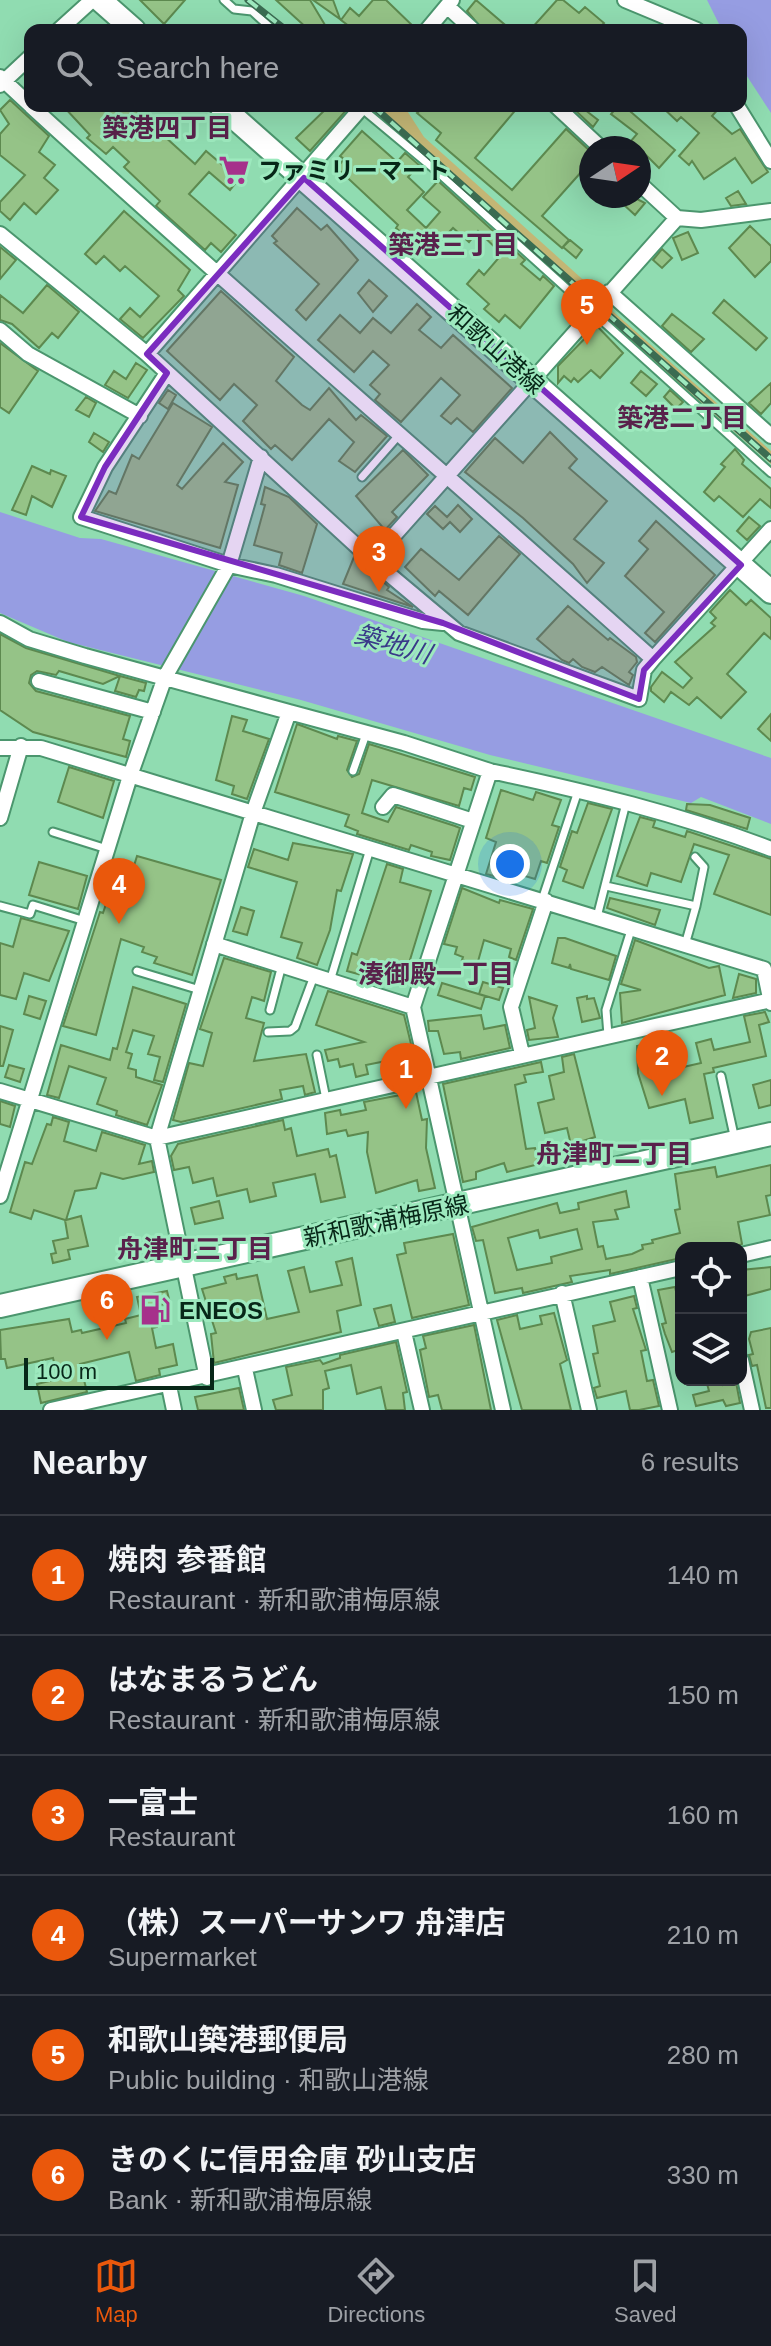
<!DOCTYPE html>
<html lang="en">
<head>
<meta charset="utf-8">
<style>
  body { margin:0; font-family:Arial,"Noto Sans JP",sans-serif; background:#242831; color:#f1f3f6 }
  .controls { position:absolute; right:24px; bottom:24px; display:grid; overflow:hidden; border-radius:16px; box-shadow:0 8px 32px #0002 }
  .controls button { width:72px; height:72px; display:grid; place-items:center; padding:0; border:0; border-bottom:2px solid #363941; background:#171b24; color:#f1f3f6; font:40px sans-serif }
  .compass { position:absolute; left:579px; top:136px; width:72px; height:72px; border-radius:50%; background:#171b24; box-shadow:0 8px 32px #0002; rotate:77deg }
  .scale { position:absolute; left:24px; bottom:20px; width:190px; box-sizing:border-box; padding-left:8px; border:4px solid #072718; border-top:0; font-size:22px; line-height:28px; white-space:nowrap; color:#072718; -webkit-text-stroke:6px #9de9be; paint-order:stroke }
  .you { position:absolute; left:510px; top:864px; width:28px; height:28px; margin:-20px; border:6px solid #fff; border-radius:50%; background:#1a73e8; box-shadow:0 0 0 12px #1a73e833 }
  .badge { display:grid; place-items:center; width:52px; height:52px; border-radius:50%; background:#ea580c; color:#fff; font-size:26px; font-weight:700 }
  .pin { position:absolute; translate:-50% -66px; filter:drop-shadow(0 2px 4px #0008) }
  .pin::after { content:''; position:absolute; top:42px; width:28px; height:24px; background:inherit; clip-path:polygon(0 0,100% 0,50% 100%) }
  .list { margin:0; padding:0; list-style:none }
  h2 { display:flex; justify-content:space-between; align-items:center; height:104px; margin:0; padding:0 32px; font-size:34px }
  h2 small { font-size:26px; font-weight:400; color:#9ea1a6 }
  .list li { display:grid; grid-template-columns:52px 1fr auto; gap:24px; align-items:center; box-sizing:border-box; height:120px; padding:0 32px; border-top:2px solid #363941 }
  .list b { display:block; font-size:30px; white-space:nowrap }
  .list p { margin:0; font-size:26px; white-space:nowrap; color:#9ea1a6 }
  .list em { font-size:26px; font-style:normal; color:#9ea1a6 }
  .icon { flex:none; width:44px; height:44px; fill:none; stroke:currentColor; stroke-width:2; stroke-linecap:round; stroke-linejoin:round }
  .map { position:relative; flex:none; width:771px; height:1410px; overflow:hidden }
  .search { position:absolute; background:#171b24; box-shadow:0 8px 32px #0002; left:24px; right:24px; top:24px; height:88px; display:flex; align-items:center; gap:20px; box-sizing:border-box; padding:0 28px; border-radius:16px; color:#9ea1a6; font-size:30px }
  .sheet { height:824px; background:#171b24 }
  nav { display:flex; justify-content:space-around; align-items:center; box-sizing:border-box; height:112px; border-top:2px solid #363941; background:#171b24; font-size:22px; color:#9ea1a6 }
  nav a { display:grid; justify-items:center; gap:4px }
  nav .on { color:#ea580c }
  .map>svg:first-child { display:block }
  .green { fill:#c3b675 }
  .water { fill:#969de2 }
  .building { fill:#95c387; stroke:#5d894f; stroke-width:2; fill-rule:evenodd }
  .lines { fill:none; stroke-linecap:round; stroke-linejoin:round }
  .lane-casing { stroke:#4b966e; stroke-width:11 }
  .street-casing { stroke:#4b966e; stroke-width:18 }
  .primary-casing { stroke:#4b966e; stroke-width:26 }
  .lane { stroke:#fff; stroke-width:7 }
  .street { stroke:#fff; stroke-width:14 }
  .primary { stroke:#fff; stroke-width:22 }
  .rail-casing { stroke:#3b6c52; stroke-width:7 }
  .rail { stroke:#9de9be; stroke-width:4; stroke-dasharray:12; stroke-linecap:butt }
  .marked { fill:#7b2cbf; fill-opacity:0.2; stroke:#7b2cbf; stroke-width:6; stroke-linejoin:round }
  .labels { text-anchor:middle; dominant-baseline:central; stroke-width:6; stroke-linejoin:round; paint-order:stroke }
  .poi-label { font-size:24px; font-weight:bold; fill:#072718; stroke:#9de9be; text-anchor:start }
  .street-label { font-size:24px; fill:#072718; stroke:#9de9be }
  .neighbourhood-label { font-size:26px; font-weight:bold; fill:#59214b; stroke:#9de9be }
  .water-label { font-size:26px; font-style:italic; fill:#393989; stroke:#9de9be }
</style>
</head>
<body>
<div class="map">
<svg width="771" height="1410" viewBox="0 0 771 1410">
  <rect width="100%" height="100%" fill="#90dcb1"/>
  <path class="green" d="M375,106h29l20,31 175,157 -9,11 -218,-196z
    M608,307l163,144v13l-169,-149z"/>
  <path class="water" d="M707,0h64v113l-30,-46v-37h-19z
    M0,512l80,26 21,1 203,57 467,162v66l-70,-27 -10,6 -201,-48 -189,-55 -233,-58 -68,-29z"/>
  <path class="building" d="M140,0h45l-21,24z
    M276,0h34l18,30h-19z
    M313,0h20l7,19z
    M373,0h13l31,30h-63l-13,-10 9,-12 9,8z
    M476,0l35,30h-28l-16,-19z
    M557,0h6l16,13 6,-6 19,16 -6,7h-68z
    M10,100l39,36 -10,16 16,13 -11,13 14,12 -22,24 -12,-11 -14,17 -10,-9v-9l25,-27 -25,-20v-21l9,-10 -9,-14z
    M63,106h68l64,58 11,-13 33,28 -9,11 -21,-18 -20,22 47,41 -15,17 -10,-9 -6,7 -49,-44 4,-5 -36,-34 5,-5 -16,-15 -7,7 -19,-16 3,-3z
    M329,106h21l-40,45 -14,-13z
    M425,106h46l5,4 4,-4h39l-44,52 37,32 54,-61 25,23v9l-49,55 27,24 -7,8 -126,-108 5,-7 -24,-20z
    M580,106l18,14 -5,7 -17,-16z
    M618,106h6l51,44 -16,18 -20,-20h-14l12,-14 -26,-20z
    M661,106h60l-9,10 20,18 8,-5 28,43 -16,11 -17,-25 -31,21 -12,-18 -3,4 -10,-9 20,-23 -18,-16 -4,4z
    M362,131l35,31 8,-9 14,12 -11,12 16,15 -17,18 19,18 14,-16 -17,-15 15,-16 87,79 -4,4 19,16 3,-4 11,10 -34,42 -15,-13 -6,7 -15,-13 5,-5 -22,-20 12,-14 5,5 18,-21 -24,-23 -9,11 -16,-14 -24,25 -19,-19 -3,4 -11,-10 2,-3 -61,-57 7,-9 -4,-3z
    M738,191l8,13 -15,2 -5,-8z
    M631,196l14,7 -10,12 -12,-11z
    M297,208l24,22 6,-5 31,35 -52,60 -10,-10 23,-26 -45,-41 3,-2 -5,-5z
    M124,211l66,59 -12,20 6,6 -41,42 -23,-19 10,-11 10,9 19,-21 -34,-30 -5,5 -16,-15 -8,8 -11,-10z
    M750,226l21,20v15l-16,16 -26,-29z
    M688,232l10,21 -16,7 -9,-22z
    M570,240l12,10 -6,8 -13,-11z
    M0,247l16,13 -16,19z
    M662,249l10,9 -10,10 -9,-8z
    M369,280l18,16 -14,16 -15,-19z
    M47,285l32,27 -21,26 -6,-5 -13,15 -27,-24 -12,-4v-25l23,18z
    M221,291l73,66 -18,24 26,24 8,5 19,-22 27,32 5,-5 26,21 -32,36 -16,-11 15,-19 -25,-23 -37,41 -17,-15 -4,4 -28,-28 14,-16 -23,-21 -14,16 -53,-49z
    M724,300l43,38 -11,12 -43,-37z
    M417,304l14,13 -12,13 22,18 12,-13 59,53 -39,44 -16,-14 -6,6 -10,-8 19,-21 -19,-17 -40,44 -26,-22 5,-6 -10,-9 19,-20 -16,-14 -19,21 -36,-32 22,-25 20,18 13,-15 18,15z
    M672,314l32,25 -13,13 -29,-26z
    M597,326l26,27 -23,25 -9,-8 -13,12 -4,-4 -3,4 -7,-6 -6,7v-17z
    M0,343l38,28 -29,42 -9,-6z
    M136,363l11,7 -19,28 -23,-13 9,-14 12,8z
    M641,371l16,13 -11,12 -15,-13z
    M771,383v20l-10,11 -12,-11z
    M168,390l8,5 -8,14 -9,-6z
    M670,390l13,12 -7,7 -12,-12z
    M86,397l10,6 -7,14 -13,-7z
    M173,403l39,24 -35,58 5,4 41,-46 20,19 -18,20 13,3 -18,63 -125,-37 14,-20 7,3 16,-39 7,4z
    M644,406l8,8 -10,11 -9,-7z
    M550,432l27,27 -8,9 38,33 -33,38 30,24 -17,20 -14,-19 -50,-46 -58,-46 30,-34 28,25z
    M94,433l15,9 -6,10 -14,-10z
    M735,449l9,11 -2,4 29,25v19l-11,-9 -17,18 -24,-21 -5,5 -10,-9 21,-25 -4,-3z
    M403,450l25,25 -36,37 5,5 -12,13 -29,-34z
    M32,466l18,8 1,-4 15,6 -14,31 -20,-11 -6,19 -14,-5z
    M265,487l24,10 28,27 -15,49 -23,-8 3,-12 -28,-8 11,-40 -4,-1z
    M458,505l14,14 -12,13 -10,-10 -7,7 -16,-15 8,-8 12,11z
    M749,517l11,9 -13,14 -10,-9z
    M656,521l59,54 -60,67 -10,-9 19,-21 -39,-36 23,-27 -9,-8z
    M499,536l21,18 -52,61 -29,-24 -4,5 -30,-29 16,-18 38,31z
    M354,557l35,30 -2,3 26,17 -70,-23z
    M730,590l16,15 5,-5 20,18v21l-7,-6 -37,41 19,18 -25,26 -24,-21 -8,8 -18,-13 -7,10 -13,-11v-4l11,-15 21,16 9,-10 -17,-16 40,-36 -4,-3 5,-5 -6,-6z
    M568,606l40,34 2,-2 26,19 1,5 -8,10 4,3 -4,10 -27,-18 -7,5 -13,-5 -9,-8 -4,4 -7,-3 -25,-21z
    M0,634l26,14 94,28 -17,8 -44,-13 -3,4 -19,-4 -6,4 -2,8 7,8 94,25 -7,23 7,2 -4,16 -93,-25 -33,-22z
    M120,676l26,7 -2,8 -5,-1 -3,7 -21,-6z
    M771,714v27l-13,-12z
    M232,716l15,4 -4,11 26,8 -22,60 -15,-5 2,-8 -18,-6z
    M297,724l40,15 1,-3 19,5 -10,29 5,7 7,-3 10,-30 106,33 -4,13 -7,-2 -5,18 -87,-26 -10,33 26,9 8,-15 59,19 5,2 -10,32 -19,-4 1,-4 -21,-7 -2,5 -52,-16 1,-3 -13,-5 4,-11 -74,-23z
    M69,767l45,14 -11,37 -45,-16z
    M501,790l32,10 3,-8 25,8 -9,25 7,2 -12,36 -6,-2 -6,18 -27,-8 -3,8 -19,-5 10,-32 -10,-4z
    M588,803l24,6 -29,79 -20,-7 4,-11 -7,-3 12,-36 5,2z
    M687,804l23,1 40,13 -3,11 -61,-19z
    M640,817l15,4 -2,6 32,10 2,-6 84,28v56l-57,-21 15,-39 -35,-11 -13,38 -30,-9 -4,13 -30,-10z
    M293,843l60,11 -12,37 -4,-1 -7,40 -13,35 -20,-7 5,-15 -21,-6 16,-55 -49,-15 6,-18 34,11z
    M137,856l84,24 -29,95 -38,-12 3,-6 -15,-5 2,-5 -23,-8 -25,96 -33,-9 37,-114 3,1 4,-12 15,4z
    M39,862l48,14 -9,33 -49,-14z
    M387,864l16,5 -3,13 31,9 -29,95 -55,-15 5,-18 5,2z
    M462,888l37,15 1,-3 33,9 -17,51 -7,-3 2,-8 -27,-9 -7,25 -15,-5 1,-3 -8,-3 2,-7 -13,-3z
    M610,898l50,12 -5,15 -48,-17z
    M241,907l13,4 -7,24 -14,-4z
    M21,918l48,13 -20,50 -25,-8 -8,26 -16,-4v-52l13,4z
    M558,938h7l51,18 -7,24 -38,-11 -1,-5 -1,4 -17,-5z
    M635,940l74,28 10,-2 6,29 -103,28 -2,-30 21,-3 -20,-6z
    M224,958l47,14 -7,29 -12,-4 -6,21 18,5 -10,38 52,-7 9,38 -10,3 -2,-9 -23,4 2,9 -101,23 -8,-2 16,-57 14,3 9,-33 -12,-4z
    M739,974l17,5v14l-23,5z
    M483,982l20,6 -4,12 -20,-6z
    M442,983l43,13 -4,13 -43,-14z
    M133,987l53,17 -23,78 -9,-2 6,-23 -12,-3 6,-18 -21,-6 -7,22 6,2 -4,14 8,2v7l26,8 -15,40 -31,-10 1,-4 -20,-7 9,-26 -37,-12 -10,32 -12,-3 14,-50 49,15 3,-12 4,1z
    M328,991l76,24 13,54 -15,4 -1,-6 -8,2 -2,-9 -25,5 2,9 -12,3 -3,-13 -13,3 -2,-8 -10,2 -3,-11 39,-8 -48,-17z
    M29,996l17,5 -6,18 -16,-5z
    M587,996v3l7,-1 6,20 -18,4 -5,-24z
    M529,997l28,9 -4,12 5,19 -29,3 -2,-10 8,-2z
    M765,1012l4,10 -10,3 7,31 -53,12 1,4 -10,2 9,44 -23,5 -5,-24 -36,9 -11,-35 -1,-27 13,-3 -1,-5 20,-5 10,35 22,-5 -5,-20 15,-4 3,11 36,-8 -6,-26z
    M481,1015l3,14 21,-4 5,23 -49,11 -1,-7 -16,2 -6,-23h-9l-1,-10z
    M0,1026l13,4 -10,36h-3z
    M574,1054l21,83 -24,8 -4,-17 -22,5 -7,-30 16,-4 -5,-23 15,-4 -2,-15z
    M541,1062l2,10 -19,3 2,7 -11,3 11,64 9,-1 4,16 -32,8 -3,-9 -28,9v7l-13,3 -20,-98z
    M9,1065l15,4 -4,13 -15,-5z
    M771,1080v25l-12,3 -6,-23z
    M416,1092l6,28 5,-1 -1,29 9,40 -16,3 -2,-11 -41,13 -9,-41 1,-20 -20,4 -2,-6 -19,4 -2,-21 15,-3 1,5 25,-5 -2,-8z
    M0,1101l15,5 -5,21 -10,-3z
    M53,1117l16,5 -5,19 32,10 6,-19 43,13 -6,19 13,-3 2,11 -31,7 -22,-6 -5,15 -21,3 -9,29 15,-4 7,30 -20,4 2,9 -17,4 -2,-9 5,-1 -3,-12 15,-3 -3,-18 -31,-10 -3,9 -21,-7 15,-50 7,2 15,-40 4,1z
    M283,1120l2,10 6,-2 6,28 31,-7 2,8 6,-2 9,42 -24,5 -6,-28 -42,9 3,13 -26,6 -3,-13 -30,7 -4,-18 -20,5 -4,-16 -15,3 -3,-14 7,-12z
    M771,1165v30l-5,1 4,19 -32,7 4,22 -8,4h-53v10l-71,16v-4l-40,6 2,6 -49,11 -1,-5 -27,5 -12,-53 -7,1 -4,-14 85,-24 3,10 19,-4 -1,-6 48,-12 3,16 -14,3 3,9 -25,3 5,25 5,-1 3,13 26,-5 11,-5 -1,-4 11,-2 -1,-3 28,-7 -5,-23 5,-1 -5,-35 40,-7 2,10zM577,1229l5,20 -31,8 1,6 -35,7 -9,-32 30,-8 2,8z
    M219,1201l4,17 -28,6 -4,-16z
    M453,1234l16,71 -57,13 -15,-63 9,-2 -2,-10z
    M352,1258l9,47 -24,6 4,21 -127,31 -3,-29 5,-1 -14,-44 24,-6 -2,-6 12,-3 1,5 20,-4 10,44 32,-7 -11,-41 16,-4 6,25 32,-7 -6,-23z
    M771,1267v22l-30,8v-27z
    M675,1287l6,26v36l-9,3 -7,-18 -3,-10 4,-1 -8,-33z
    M167,1291l3,12 -15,3 2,21 -5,1 4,20 17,-4 4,21 -18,4 1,6 -24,6 -7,-29 -49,12 7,28 -46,11 -4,-19 21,-5 -5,-21 -46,10 -2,-9h-4l-1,-29 69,-11 3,13 9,-2 1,3 44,-10 -1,-4 16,-4 -4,-18z
    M634,1296l3,12 -4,1 13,41 -5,1 6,30 6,-1 6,26 -20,4h-9l-4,-19 -29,7 -3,-10 6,-2 -7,-32 5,-1 -5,-27 22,-5 -5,-19z
    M391,1305l4,17 -16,4 -5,-17z
    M554,1313l13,47 -7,4 11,46h-49l-25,-90 20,-5 3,14 22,-5 -2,-8z
    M474,1325l17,85h-49l-4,-15 -9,2 -9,-47 6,-2 -3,-12z
    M771,1328v80h-5l-9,-43 -5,1 -3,-11 4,-1 -4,-15 2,-7z
    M396,1342l11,50 -4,1 2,17h-19l-5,-23 -24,7 -6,-29 -26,6 4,17 -6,2v20h-47l-3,-10 19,-5 -6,-28 34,-7 3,4 17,-6v-3z
    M706,1380h16l1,5 13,-3 4,21 -14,3 -3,-6 -27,6 -3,-11 16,-4z
    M239,1388l5,22h-46l-3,-13z"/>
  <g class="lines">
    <g class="lane-casing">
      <path id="lane" d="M224,0l10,9 18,2 21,19
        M360,107l72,60 339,306
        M362,477l38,-43
        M353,771l13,-37
        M53,832l54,17
        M695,857l9,10 -8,39
        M606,886l90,20 -11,39
        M542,900l36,-109
        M0,906l30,8 3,-9 52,16
        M597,917l29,-114
        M137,971l63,19
        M330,981l40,-132
        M270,1010l12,-45
        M268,1032l22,-1 5,-4 19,-51
        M608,1035l-2,-25 25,-80
        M317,1055l9,44
        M721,1076l14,64"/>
    </g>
    <g class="street-casing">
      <path id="street" d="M625,0l72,30
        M448,7l25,23
        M59,30l33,-30
        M427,30l25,-30
        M0,77l30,28
        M0,85l30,-28
        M31,106c204,187 415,367 622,553l118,-130
        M556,106l45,42
        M737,106l34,55
        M639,183l38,35 24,2 70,-9
        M0,234l147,120 225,206
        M609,292l162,144
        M0,330l28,24 112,62
        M147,354l216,-248
        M167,373l-62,94 -24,50 148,48 47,10 147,46 20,2
        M0,623l29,16 56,17 204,56
        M653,659l-9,11 -5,29 -180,-66 -87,-73 305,-342
        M39,681l114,31
        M0,748h41l723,221 7,34
        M490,771c95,20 190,43 281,78
        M383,807l10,-12 80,26
        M0,818l21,-72
        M214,944l199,63 90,403
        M522,1054l-11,-47 35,-106
        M0,1091l157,47 614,-138
        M0,1196l130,-420 35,-99 64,-112 32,-108
        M741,1255l30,-7
        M640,1277l30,133
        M562,1293l27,117
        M404,1332l18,78
        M741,1360l11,50
        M245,1369l9,41
        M207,1378l-50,-240 96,-325 36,-101 115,31 86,28 -77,236
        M169,1386l5,24
        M51,1410l630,-142"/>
    </g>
    <g class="primary-casing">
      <path id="primary" d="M100,0l34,30
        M221,106l550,486
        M0,1306l771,-172"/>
    </g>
    <use href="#lane" class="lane"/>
    <use href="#street" class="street"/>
    <use href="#primary" class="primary"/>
    <g class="rail-casing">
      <path id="rail" d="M248,0l38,30
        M373,106l398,353"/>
    </g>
    <use href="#rail" class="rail"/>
  </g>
  <path class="marked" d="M304,178l437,387 -97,105 -5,29 -196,-76 -362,-106 24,-50 62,-94 -20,-19z"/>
  <defs>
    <g id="supermarket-bare" transform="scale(2.4)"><path d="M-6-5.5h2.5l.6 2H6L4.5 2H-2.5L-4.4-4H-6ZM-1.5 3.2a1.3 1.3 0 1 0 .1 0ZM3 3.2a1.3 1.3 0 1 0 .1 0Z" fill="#a6318b" stroke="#9de9be" stroke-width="2.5" paint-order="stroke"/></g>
    <g id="fuel-bare" transform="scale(2.4)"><path d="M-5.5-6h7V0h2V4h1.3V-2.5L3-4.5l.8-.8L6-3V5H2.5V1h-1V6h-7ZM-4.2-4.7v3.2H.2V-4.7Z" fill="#a6318b" stroke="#9de9be" stroke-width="2.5" paint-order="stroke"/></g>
  </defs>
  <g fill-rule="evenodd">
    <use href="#supermarket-bare" x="234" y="170"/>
    <use href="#fuel-bare" x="155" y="1310"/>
  </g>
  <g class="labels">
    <g class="poi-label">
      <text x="258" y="170">ファミリーマート</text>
      <text x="179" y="1310">ENEOS</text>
    </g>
    <g class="street-label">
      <text transform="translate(496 349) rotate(42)">和歌山港線</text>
      <text transform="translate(386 1221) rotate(-12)">新和歌浦梅原線</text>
    </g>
    <g class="neighbourhood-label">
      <text x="167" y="128">築港四丁目</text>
      <text x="453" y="245">築港三丁目</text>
      <text x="682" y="418">築港二丁目</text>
      <text x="436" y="974">湊御殿一丁目</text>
      <text x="614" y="1154">舟津町二丁目</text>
      <text x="195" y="1249">舟津町三丁目</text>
    </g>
    <g class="water-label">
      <text transform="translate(393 644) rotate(16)">築地川</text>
    </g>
  </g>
</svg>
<div class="controls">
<button><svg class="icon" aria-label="locate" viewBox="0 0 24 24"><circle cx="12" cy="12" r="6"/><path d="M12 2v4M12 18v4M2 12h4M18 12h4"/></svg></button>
<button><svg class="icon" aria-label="layers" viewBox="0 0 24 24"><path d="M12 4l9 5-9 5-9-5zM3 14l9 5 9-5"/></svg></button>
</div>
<svg class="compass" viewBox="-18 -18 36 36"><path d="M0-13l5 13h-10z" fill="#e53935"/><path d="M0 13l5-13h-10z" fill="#9ea1a6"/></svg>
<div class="scale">100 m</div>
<div class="you"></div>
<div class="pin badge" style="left:406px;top:1109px">1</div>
<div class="pin badge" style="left:662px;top:1096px">2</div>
<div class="pin badge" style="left:379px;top:592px">3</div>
<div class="pin badge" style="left:119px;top:924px">4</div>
<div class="pin badge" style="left:587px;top:345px">5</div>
<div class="pin badge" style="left:107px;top:1340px">6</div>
<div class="search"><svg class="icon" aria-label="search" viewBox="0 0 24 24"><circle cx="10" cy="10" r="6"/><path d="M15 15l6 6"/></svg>Search here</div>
</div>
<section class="sheet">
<h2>Nearby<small>6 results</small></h2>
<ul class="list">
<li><span class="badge">1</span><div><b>焼肉 参番館</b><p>Restaurant · 新和歌浦梅原線</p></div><em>140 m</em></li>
<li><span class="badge">2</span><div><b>はなまるうどん</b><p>Restaurant · 新和歌浦梅原線</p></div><em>150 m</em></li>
<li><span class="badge">3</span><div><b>一富士</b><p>Restaurant</p></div><em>160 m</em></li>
<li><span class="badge">4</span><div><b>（株）スーパーサンワ 舟津店</b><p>Supermarket</p></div><em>210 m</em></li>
<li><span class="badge">5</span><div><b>和歌山築港郵便局</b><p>Public building · 和歌山港線</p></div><em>280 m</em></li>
<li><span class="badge">6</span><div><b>きのくに信用金庫 砂山支店</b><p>Bank · 新和歌浦梅原線</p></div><em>330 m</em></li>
</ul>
</section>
<nav>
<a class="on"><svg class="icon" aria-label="map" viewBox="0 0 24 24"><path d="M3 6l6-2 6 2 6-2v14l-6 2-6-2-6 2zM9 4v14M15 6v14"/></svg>Map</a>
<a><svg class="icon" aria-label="directions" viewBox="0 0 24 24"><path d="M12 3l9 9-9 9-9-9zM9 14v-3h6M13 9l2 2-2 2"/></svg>Directions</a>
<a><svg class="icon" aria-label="saved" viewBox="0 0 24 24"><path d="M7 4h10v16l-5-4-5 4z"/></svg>Saved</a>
</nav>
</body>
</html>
